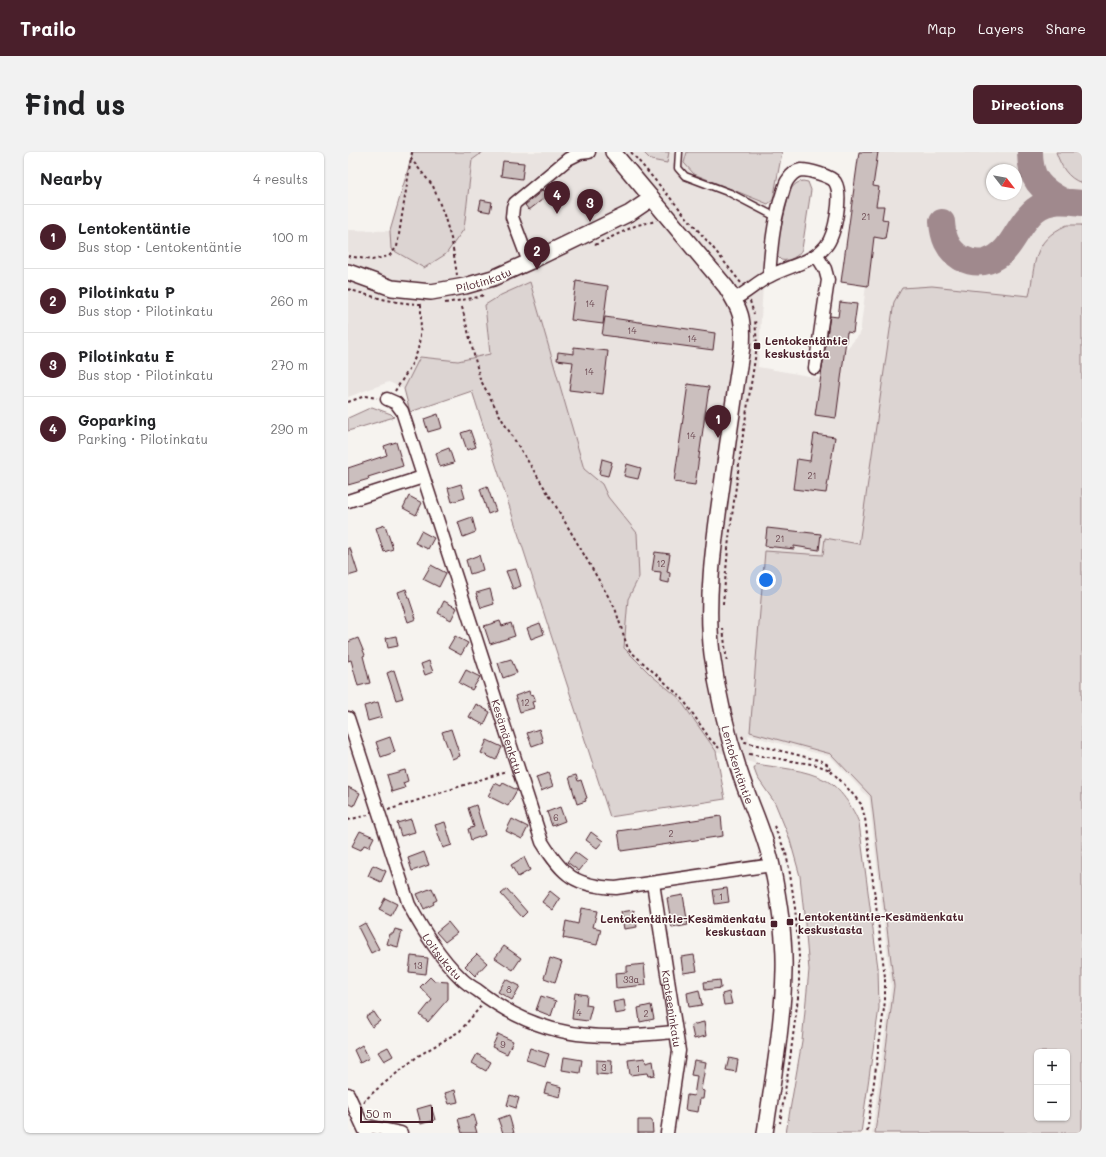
<!DOCTYPE html>
<html lang="en">
<head>
<meta charset="utf-8">
<style>
  body { margin:0; font-family:Mali,sans-serif; background:#f2f2f2; color:#202124 }
  .controls { position:absolute; right:12px; bottom:12px; display:grid; overflow:hidden; border-radius:6px; box-shadow:0 1px 3px #0004 }
  .controls button { width:36px; height:36px; display:grid; place-items:center; padding:0; border:0; border-bottom:1px solid #e0e0e0; background:#fff; color:#202124; font:20px sans-serif }
  .compass { position:absolute; left:638px; top:12px; width:36px; height:36px; border-radius:50%; background:#fff; box-shadow:0 1px 3px #0004; rotate:121deg }
  .scale { position:absolute; left:12px; bottom:10px; width:73px; box-sizing:border-box; padding-left:4px; border:2px solid #4a1f2b; border-top:0; font-size:11px; line-height:14px; white-space:nowrap; color:#4a1f2b; -webkit-text-stroke:3px #fdfcf7; paint-order:stroke }
  .you { position:absolute; left:418px; top:428px; width:14px; height:14px; margin:-10px; border:3px solid #fff; border-radius:50%; background:#1a73e8; box-shadow:0 0 0 6px #1a73e833 }
  .badge { display:grid; place-items:center; width:26px; height:26px; border-radius:50%; background:#4a1f2b; color:#fff; font-size:13px; font-weight:700 }
  .pin { position:absolute; translate:-50% -33px; filter:drop-shadow(0 1px 2px #0008) }
  .pin::after { content:''; position:absolute; top:21px; width:14px; height:12px; background:inherit; clip-path:polygon(0 0,100% 0,50% 100%) }
  .list { margin:0; padding:0; list-style:none }
  h2 { display:flex; justify-content:space-between; align-items:center; height:52px; margin:0; padding:0 16px; font-size:17px }
  h2 small { font-size:13px; font-weight:400; color:#757577 }
  .list li { display:grid; grid-template-columns:26px 1fr auto; gap:12px; align-items:center; box-sizing:border-box; height:64px; padding:0 16px; border-top:1px solid #e0e0e0 }
  .list b { display:block; font-size:15px; white-space:nowrap }
  .list p { margin:0; font-size:13px; white-space:nowrap; color:#757577 }
  .list em { font-size:13px; font-style:normal; color:#757577 }
  .map { position:relative; flex:none; width:734px; height:981px; overflow:hidden; border-radius:6px }
  header { display:flex; align-items:center; gap:24px; box-sizing:border-box; height:56px; padding:0 20px; background:#4a1f2b; color:#fff }
  header strong { font-size:19px }
  nav { display:flex; gap:22px; margin-inline-start:auto; font-size:14px }
  .intro { display:flex; align-items:center; justify-content:space-between; box-sizing:border-box; height:96px; padding:0 24px }
  h1 { margin:0; font-size:28px }
  .button { padding:10px 18px; border-radius:6px; background:#4a1f2b; color:#fff; font-size:14px; font-weight:700 }
  main { display:flex; gap:24px; padding:0 24px }
  aside { flex:1; background:#fff; border-radius:6px; box-shadow:0 1px 3px #0004 }
  .map>svg:first-child { display:block }
  .built { fill:#e9e3e0; fill-rule:evenodd }
  .green { fill:#dcd4d2; stroke:#937a7e; fill-rule:evenodd }
  .lines { fill:none; stroke-linecap:round; stroke-linejoin:round }
  .taxiway { stroke:#a0898d; stroke-width:26 }
  .building { fill:#cbbfbe; stroke:#4a1f2b }
  .service-casing { stroke:#4a1f2b; stroke-width:9 }
  .minor-casing { stroke:#4a1f2b; stroke-width:15 }
  .tertiary-casing { stroke:#4a1f2b; stroke-width:18 }
  .path { stroke:#4a1f2b; stroke-width:2; stroke-dasharray:3 3; stroke-linecap:butt }
  .service { stroke:#fdfcf7; stroke-width:6 }
  .minor { stroke:#fdfcf7; stroke-width:12 }
  .tertiary { stroke:#fdfcf7; stroke-width:15 }
  .poi-dot { fill:#4a1f2b; stroke:#fdfcf7; stroke-width:1.5 }
  .labels { text-anchor:middle; dominant-baseline:central; stroke-width:3; stroke-linejoin:round; paint-order:stroke }
  .number-label { font-size:9px; fill:#6a4750 }
  .street-label { font-size:11px; fill:#4a1f2b; stroke:#fdfcf7 }
  .poi-label { font-size:11px; font-weight:bold; fill:#4a1f2b; stroke:#fdfcf7; text-anchor:start }
</style>
</head>
<body>
<header>
<strong>Trailo</strong>
<nav><a>Map</a><a>Layers</a><a>Share</a></nav>
</header>
<div class="intro"><h1>Find us</h1><a class="button">Directions</a></div>
<main>
<aside>
<h2>Nearby<small>4 results</small></h2>
<ul class="list">
<li><span class="badge">1</span><div><b>Lentokentäntie</b><p>Bus stop · Lentokentäntie</p></div><em>100 m</em></li>
<li><span class="badge">2</span><div><b>Pilotinkatu P</b><p>Bus stop · Pilotinkatu</p></div><em>260 m</em></li>
<li><span class="badge">3</span><div><b>Pilotinkatu E</b><p>Bus stop · Pilotinkatu</p></div><em>270 m</em></li>
<li><span class="badge">4</span><div><b>Goparking</b><p>Parking · Pilotinkatu</p></div><em>290 m</em></li>
</ul>
</aside>
<div class="map">
<svg width="734" height="981" viewBox="0 0 734 981">
  <rect width="100%" height="100%" fill="#f6f3ef"/>
  <filter id="ink" filterUnits="userSpaceOnUse"><feTurbulence type="fractalNoise" baseFrequency=".025" numOctaves="2"/><feDisplacementMap in="SourceGraphic" scale="8" xChannelSelector="R" yChannelSelector="G"/><feConvolveMatrix kernelMatrix="1 2 1 2 8 2 1 2 1" color-interpolation-filters="sRGB"/></filter>
  <g filter="url(#ink)">
    <path class="built" d="M135,0h204l-3,11 51,27 33,14 -10,163 62,11 40,-44 18,-147 -5,-1 5,-34h204v981h-210l19,-147 -22,-188 -38,-41 -83,-22 8,29 -40,-13 -38,-54 -26,-21 -28,-28 4,-49 11,-22 -31,-80 -6,-13 -18,-15 -54,-187 -45,23 5,49 -32,7 -38,-4 -16,32 -15,-7 -41,15v-167l42,1 1,18 73,-20 8,-69zM644,18h24v24h-24zM689,900h30v66h-30z"/>
    <path class="green" d="M65,0h70l-11,8 -8,69 -18,25 -22,14 -33,-19 -1,-18z
      M295,0h26l-2,11 -16,-3z
      M339,0h95l-9,48 -5,4 -74,-30 -10,-11z
      M708,0h26v31c-15,-5 -21,-17 -26,-31z
      M455,29l5,1 3,8 -9,59c-3,7 -13,13 -21,11l-5,-5v-5l13,-56c2,-7 7,-12 14,-13z
      M719,73h15v908h-207l19,-147 -23,-190 -40,-42 -81,-22 15,-181 58,4 2,-17 34,6 35,-242 8,-14 30,-2 97,10c7,-32 2,-55 38,-71zM689,900h30v66h-30z
      M182,130l54,187 18,15 6,13 29,36 2,44 -11,22 -4,49 28,28 26,21 38,54 9,48 -115,18 -138,-426 -62,21 -6,-23 16,-32 38,4 32,-7 -5,-49 16,-10z
      M24,255l19,7 3,3 -46,14v-13z
      M408,612c23,4 49,5 69,16 14,6 29,29 34,43l19,145 1,40 -18,125h-75l16,-92 7,-71 -4,-46 -5,-48 -11,-39 -14,-34 -18,-26 -3,-8z"/>
    <g class="lines">
      <path class="taxiway" d="M682,0c0,27 10,37 33,49
        M594,70c1,15 5,27 19,36 8,4 18,6 27,3 25,-8 28,-36 47,-51 14,-11 31,-9 47,-7"/>
    </g>
    <path class="building" d="M511,0h19l-5,34 6,1 -3,19h8l-2,13 6,1 -3,19 -11,-2 -6,49 -27,-4z
      M155,9l21,2 -2,16 -21,-3z
      M195,38l4,6 -18,14 -4,-5z
      M133,48l11,2 -2,10 -11,-2z
      M228,129l32,5 -5,38 -32,-4z
      M492,150l17,2 -4,29 -6,-1 -11,86 -21,-3 15,-99 8,1z
      M257,165l110,16 -2,17 -111,-15z
      M226,195l34,4 -5,43 -34,-4 4,-28 -16,-2 1,-8 16,2z
      M340,232l21,3 -14,98 -21,-3z
      M90,262l4,14 -14,4 -4,-13z
      M122,278l6,17 -9,3 -6,-17z
      M466,282l21,3 -9,56 -33,-4 4,-30 13,2z
      M48,290l7,24 -35,11 1,2 -21,6v-17l39,-13 -3,-9z
      M101,296l5,15 -14,4 -4,-14z
      M254,307l10,3 -4,14 -9,-2z
      M279,312l14,4 -3,11 -14,-3z
      M113,332l4,14 -13,4 -4,-14z
      M139,334l9,25 -8,3 -8,-25z
      M61,344l13,7 -6,12 -13,-7z
      M124,365l4,15 -13,5 -5,-15z
      M37,373l8,24 -9,3 -8,-24z
      M419,376l54,6 -2,16 -25,-4v3l-29,-3z
      M73,379l13,7 -6,11 -13,-6z
      M0,396h2l8,25 -10,3z
      M307,400l15,2 -3,18 3,1 -1,10 -9,-2 1,-9 -9,-1z
      M131,403l4,15 -13,4 -4,-14z
      M83,413l15,8 -7,14 -16,-8z
      M168,417l5,17 -8,3 -7,-18z
      M58,437l10,30 -8,3 -10,-30z
      M142,437l4,15 -13,4 -5,-15z
      M96,449l13,7 -6,12 -13,-7z
      M152,469l2,5 9,-3 4,13 -25,8 -6,-18z
      M192,471l4,11 -13,5 -4,-11z
      M48,484l2,10 -10,2 -2,-10z
      M107,484l13,7 -7,12 -13,-7z
      M10,486l7,17 -2,1 7,27 -12,3 -7,-26 -3,1v-19z
      M163,507l6,14 -14,5 -5,-15z
      M81,509l4,11 -8,3 -4,-11z
      M46,518l9,28 -7,2 -9,-27z
      M118,518l14,7 -8,13 -13,-7z
      M181,539l1,4 3,-1 3,7 -4,1 2,6 -14,4 -5,-16z
      M30,550l4,15 -14,4 -4,-15z
      M128,552l14,8 -6,13 -15,-8z
      M103,577l9,27 -8,3 -10,-27z
      M191,577l4,13 -11,4 -5,-13z
      M42,585l5,15 -14,5 -5,-15z
      M139,588l15,7 -6,13 -15,-7z
      M57,618l3,11 -5,2 2,5 -13,4 -5,-17z
      M200,621l5,13 -12,5 -5,-14z
      M228,623l2,6 3,-1 6,18 -2,1 1,2 -9,3 -8,-27z
      M147,631l6,3 2,-3 14,7 -9,16 -20,-10z
      M0,635l12,6 -6,13 -6,-3z
      M128,653l9,30 -14,5 -3,-11 6,-2 -6,-19z
      M212,655l5,14 -13,5 -5,-14z
      M373,664l2,20 -102,15 -3,-20z
      M63,667l4,13 -14,4 -4,-13z
      M164,667l16,8 -6,12 -16,-8z
      M97,670l7,23 -9,3 -8,-23z
      M12,679l14,6 -5,10 -5,-2 -3,5 -9,-4z
      M243,680l12,9 -6,7 -11,-8z
      M76,700l5,13 -17,6 -4,-13z
      M227,700l12,9 -8,10 -12,-9z
      M176,705l6,13 -12,7 -7,-12z
      M25,713l13,6 -5,11 -13,-6z
      M84,736l5,12 -4,2 1,2 -10,5 -7,-15z
      M379,736l2,14 -14,2 -2,-14z
      M159,737l20,23 -5,5 -21,-23z
      M202,739l10,8 -7,11 -11,-8z
      M335,743l5,30 -16,3 -5,-30z
      M37,746l12,6 -6,12 -12,-6z
      M233,756l16,3 -4,16 8,2 -4,16 -34,-7 3,-17 12,3z
      M286,758l3,17 -13,2 -3,-17z
      M100,770l9,11 -12,9 -9,-10z
      M17,771l14,26 -8,4 -13,-26z
      M47,777l7,2 -4,16 -11,-3 3,-10h3z
      M156,794l17,12 -8,12 -18,-12z
      M129,802l10,9 -12,13 -10,-10z
      M346,803l3,16 -14,2 -2,-16z
      M63,804l17,2 -2,16 -17,-2z
      M202,806l12,4 -7,20 -11,-4z
      M296,812l2,21 -30,3 -1,-15 12,-1v-6z
      M82,825l4,4 14,1v17l-20,23 -8,-7 12,-15 -12,-13z
      M158,827l14,7 -8,14 -14,-8z
      M372,828l1,8 -16,2 -1,-8z
      M351,838l3,15 -13,2 -2,-14z
      M381,840l3,12 -8,1 -2,-11z
      M227,841l12,2 -1,10 6,1 -4,15 -16,-2z
      M193,844l15,5 -5,15 -15,-6z
      M276,848l2,12 -11,2 -2,-12z
      M303,853l3,14 -14,3 -2,-14z
      M26,860l6,9 -8,6 -6,-10z
      M356,870l2,14 -12,3 -3,-14z
      M150,882l15,7 -6,13 -15,-7z
      M14,893l7,13 -9,5 -6,-13z
      M40,895l5,9 -9,5 -6,-9z
      M182,896l19,6 -4,12 -19,-6z
      M129,902l14,8 -5,9 -14,-8z
      M216,905l18,3 -2,13 -18,-3z
      M297,906l1,5 7,-2 2,14 -7,1 -1,-3 -17,2 -2,-15z
      M381,906l9,2 -2,12 -10,-2z
      M248,908l16,1 -1,14 -15,-1z
      M346,908l12,2 -5,28 3,1 -1,8h-3l-2,13 -13,-2 2,-15 7,1 3,-20 -6,-1z
      M199,931l15,4 -2,10 -16,-4z
      M107,938l3,12 -9,2 -4,-11z
      M162,943l9,3 -3,10 -9,-3z
      M83,953l4,15 -14,4 -4,-15z
      M126,963l3,10 -2,1 2,7h-15l-4,-14z
      M161,963l5,18h-11l-5,-14z
      M290,968h14l1,13h-15z"/>
    <g class="lines">
      <g class="service-casing">
        <path id="service" d="M331,0l-1,16 7,8 45,17 46,24"/>
      </g>
      <g class="minor-casing">
        <g id="minor">
          <path d="M181,110l-17,-45 1,-10 2,-4 53,-44 12,-6 9,-1"/>
          <path d="M386,147c13,-6 23,-17 36,-23 18,-10 42,-13 56,-30 9,-11 17,-51 9,-64 -4,-6 -26,-12 -34,-12 -6,1 -11,6 -14,11 -3,5 -4,12 -6,17 -8,26 -10,52 -12,78"/>
          <path d="M467,216l13,-88 -3,-11 -8,-13"/>
          <path id="s1" d="M39,247l9,4 6,8 140,431c21,34 33,44 74,46l156,-23"/>
          <path d="M0,349l75,-24"/>
          <path id="s2" d="M0,566l61,187c15,27 31,53 53,74 4,4 10,8 15,11 32,25 70,42 111,45 29,3 59,-1 88,-3"/>
          <path id="s3" d="M305,731l26,168 -12,82"/>
          <path d="M0,942l18,39"/>
          <path d="M15,973l38,8"/>
        </g>
      </g>
      <g class="tertiary-casing">
        <g id="tertiary">
          <path id="s4" d="M265,0l113,135c15,23 18,32 16,60 -7,44 -13,87 -19,131 -8,58 -18,118 -11,176 6,43 16,84 30,125 10,29 24,57 30,87 7,34 13,69 12,104 -1,54 -11,109 -19,163"/>
          <path id="s5" d="M0,120l44,16 39,4 34,-6 28,-8 36,-16 101,-49 22,-15"/>
        </g>
      </g>
      <path class="path" d="M64,0l-1,7 22,27 11,29 8,27 5,33
        M283,0l83,97 27,34
        M247,93l42,-20 15,-3 4,-2
        M0,104l24,4 17,-4 8,-9 14,-88
        M0,137c25,8 48,15 75,15
        M402,149l4,13
        M97,151l34,-6 6,-3
        M114,155l18,72 24,44 50,80 61,105 13,41 54,49 28,41 9,9
        M47,239c8,-13 19,-27 23,-42 3,-14 3,-30 3,-45
        M0,250l17,-6 12,2
        M375,452l6,-66 14,-103 14,-89 -2,-27
        M375,476l4,35
        M394,584l3,6 77,19 6,4 2,5
        M401,602l68,11 13,5 14,14 17,20 4,14 20,159v24l-18,132
        M40,658l119,-39
        M0,668l20,-5
        M426,674l12,27 4,21 5,34 4,48v34l-9,69 -10,64
        M15,950l13,-12 42,-34 42,-25 21,-25"/>
      <use href="#service" class="service"/>
      <use href="#minor" class="minor"/>
      <use href="#tertiary" class="tertiary"/>
    </g>
  </g>
  <g class="poi-dot">
    <rect x="405" y="190" width="8" height="8" rx="2"/>
    <rect x="438" y="766" width="8" height="8" rx="2"/>
    <rect x="422" y="768" width="8" height="8" rx="2"/>
  </g>
  <g class="labels">
    <g class="number-label">
      <text x="518" y="64">21</text>
      <text x="242" y="151">14</text>
      <text x="284" y="178">14</text>
      <text x="344" y="186">14</text>
      <text x="241" y="219">14</text>
      <text x="343" y="283">14</text>
      <text x="464" y="323">21</text>
      <text x="432" y="386">21</text>
      <text x="313" y="411">12</text>
      <text x="177" y="550">12</text>
      <text x="208" y="665">6</text>
      <text x="323" y="681">2</text>
      <text x="373" y="744">1</text>
      <text x="70" y="813">13</text>
      <text x="283" y="827">33a</text>
      <text x="161" y="837">8</text>
      <text x="231" y="860">4</text>
      <text x="298" y="861">2</text>
      <text x="155" y="892">9</text>
      <text x="256" y="915">3</text>
      <text x="290" y="916">1</text>
    </g>
    <g class="street-label">
      <text stroke="none"><textPath href="#s5" startOffset="140">Pilotinkatu</textPath></text>
      <text stroke="none"><textPath href="#s1" startOffset="362">Kesämäenkatu</textPath></text>
      <text stroke="none"><textPath href="#s4" startOffset="663">Lentokentäntie</textPath></text>
      <text stroke="none"><textPath href="#s2" startOffset="258">Loitsukatu</textPath></text>
      <text stroke="none"><textPath href="#s3" startOffset="127">Kapteeninkatu</textPath></text>
    </g>
    <g class="poi-label">
      <text x="417" y="188">Lentokentäntie<tspan x="417" dy="13">keskustasta</tspan></text>
      <text x="450" y="764">Lentokentäntie-Kesämäenkatu<tspan x="450" dy="13">keskustasta</tspan></text>
      <text x="418" y="766" text-anchor="end">Lentokentäntie-Kesämäenkatu<tspan x="418" dy="13">keskustaan</tspan></text>
    </g>
  </g>
</svg>
<div class="controls">
<button>+</button>
<button>−</button>
</div>
<svg class="compass" viewBox="-18 -18 36 36"><path d="M0-13l5 13h-10z" fill="#e53935"/><path d="M0 13l5-13h-10z" fill="#757577"/></svg>
<div class="scale">50 m</div>
<div class="you"></div>
<div class="pin badge" style="left:370px;top:286px">1</div>
<div class="pin badge" style="left:189px;top:118px">2</div>
<div class="pin badge" style="left:242px;top:70px">3</div>
<div class="pin badge" style="left:209px;top:62px">4</div>
</div>
</main>
</body>
</html>
